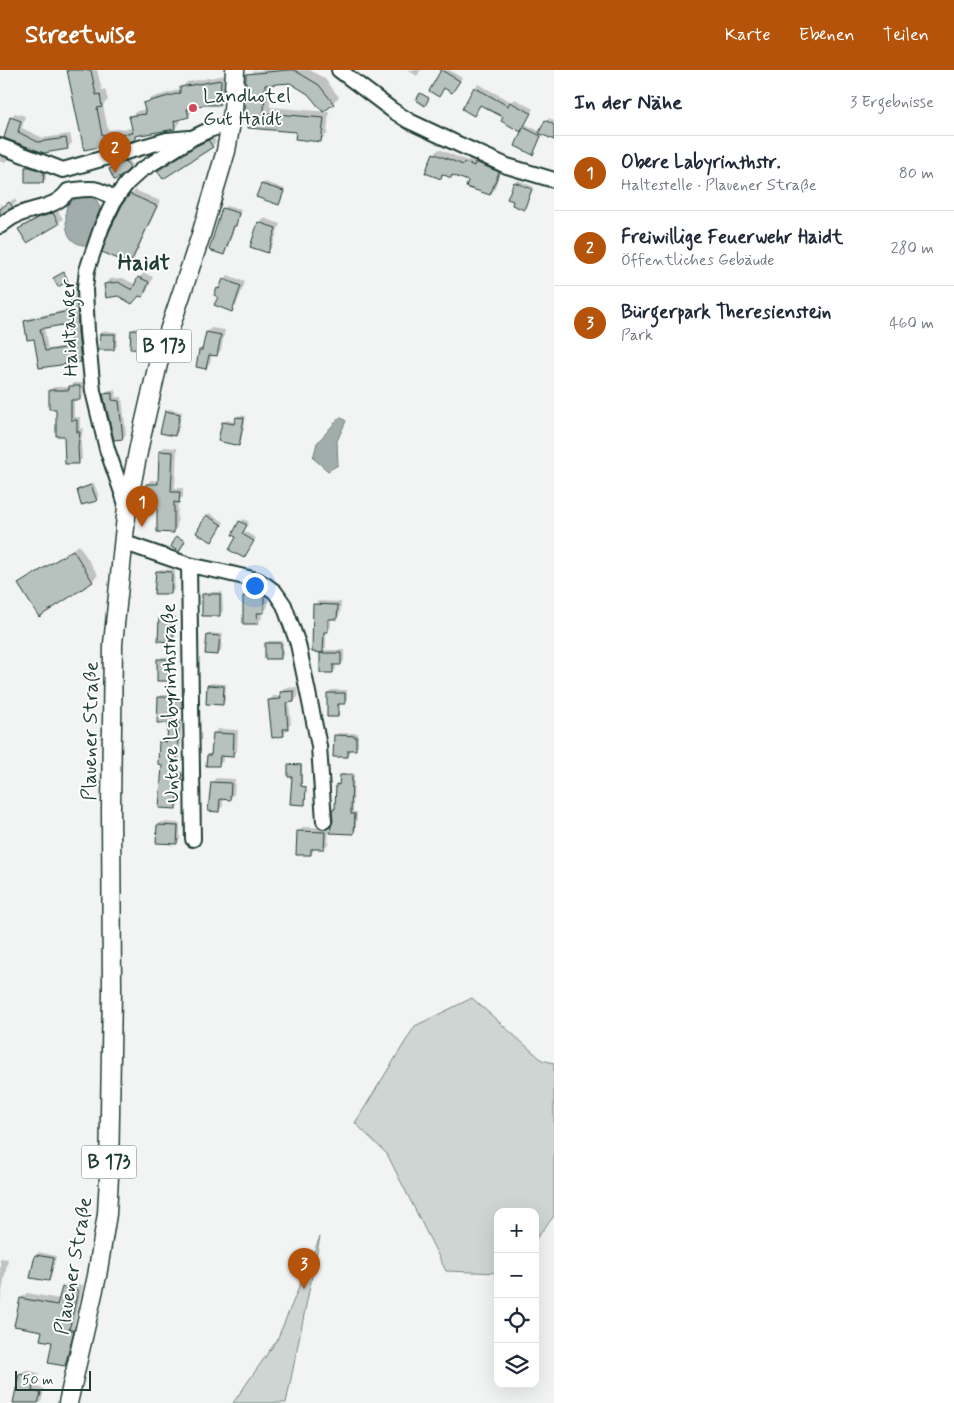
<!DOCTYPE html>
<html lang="de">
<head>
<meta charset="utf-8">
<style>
  body { margin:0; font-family:Mynerve,sans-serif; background:#f2f2f3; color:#1f2937 }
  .controls { position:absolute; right:15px; bottom:15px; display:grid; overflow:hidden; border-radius:10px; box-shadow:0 5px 20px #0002 }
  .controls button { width:45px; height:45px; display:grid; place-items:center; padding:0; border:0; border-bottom:1px solid #e0e1e3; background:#fff; color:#1f2937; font:25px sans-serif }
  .scale { position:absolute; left:15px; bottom:12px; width:76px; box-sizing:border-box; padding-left:5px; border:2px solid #1f3d34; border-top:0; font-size:14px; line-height:18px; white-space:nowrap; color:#1f3d34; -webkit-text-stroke:4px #fff; paint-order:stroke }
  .you { position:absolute; left:254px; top:515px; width:18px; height:18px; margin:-12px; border:4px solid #fff; border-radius:50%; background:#1a73e8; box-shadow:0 0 0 8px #1a73e833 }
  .badge { display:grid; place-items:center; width:32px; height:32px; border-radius:50%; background:#b45309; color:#fff; font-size:16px; font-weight:700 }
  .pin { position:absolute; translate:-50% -41px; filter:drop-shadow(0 1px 2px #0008) }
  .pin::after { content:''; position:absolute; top:26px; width:18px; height:15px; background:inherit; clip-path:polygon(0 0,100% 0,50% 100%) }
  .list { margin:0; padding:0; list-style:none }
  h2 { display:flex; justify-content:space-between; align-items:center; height:65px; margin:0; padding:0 20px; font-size:21px }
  h2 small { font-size:16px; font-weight:400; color:#747a83 }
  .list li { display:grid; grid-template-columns:32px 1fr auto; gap:15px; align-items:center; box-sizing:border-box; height:75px; padding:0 20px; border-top:1px solid #e0e1e3 }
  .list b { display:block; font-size:19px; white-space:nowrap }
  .list p { margin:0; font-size:16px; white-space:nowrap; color:#747a83 }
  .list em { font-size:16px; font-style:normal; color:#747a83 }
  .icon { flex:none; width:28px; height:28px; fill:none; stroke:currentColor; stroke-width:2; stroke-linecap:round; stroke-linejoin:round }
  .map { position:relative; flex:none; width:554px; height:1333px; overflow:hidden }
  header { display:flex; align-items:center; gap:30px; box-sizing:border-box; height:70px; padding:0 25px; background:#b45309; color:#fff }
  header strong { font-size:24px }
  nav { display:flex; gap:28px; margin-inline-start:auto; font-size:18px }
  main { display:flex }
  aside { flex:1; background:#fff }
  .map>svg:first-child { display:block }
  .green { fill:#ced5d3; stroke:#768984 }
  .water { fill:#a1adaa; stroke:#6d807b }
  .shadow { fill:#0003; fill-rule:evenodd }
  .building { fill:#b7c1bd; stroke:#1f3d34; fill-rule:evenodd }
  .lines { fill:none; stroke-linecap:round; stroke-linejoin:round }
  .minor-casing { stroke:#1f3d34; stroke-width:18 }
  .major-casing { stroke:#1f3d34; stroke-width:21 }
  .minor { stroke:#fff; stroke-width:14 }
  .major { stroke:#fff; stroke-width:18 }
  .poi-dot { fill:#d1495b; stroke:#fff; stroke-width:2 }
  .labels { text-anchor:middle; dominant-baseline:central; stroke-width:4; stroke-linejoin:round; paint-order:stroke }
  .shield { fill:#fff; stroke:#627771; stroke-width:1 }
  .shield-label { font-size:19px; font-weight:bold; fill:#1f3d34 }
  .poi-label { font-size:20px; fill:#1f3d34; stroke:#fff; text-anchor:start }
  .street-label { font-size:20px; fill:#1f3d34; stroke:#fff }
  .quarter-label { font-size:22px; font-weight:bold; fill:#1f3d34; stroke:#fff }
</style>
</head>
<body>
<header>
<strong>Streetwise</strong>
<nav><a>Karte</a><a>Ebenen</a><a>Teilen</a></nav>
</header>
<main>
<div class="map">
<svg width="554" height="1333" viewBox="0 0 554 1333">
  <rect width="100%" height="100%" fill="#f2f3f3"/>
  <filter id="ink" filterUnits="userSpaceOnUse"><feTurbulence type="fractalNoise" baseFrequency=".02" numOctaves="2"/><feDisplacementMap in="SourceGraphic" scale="10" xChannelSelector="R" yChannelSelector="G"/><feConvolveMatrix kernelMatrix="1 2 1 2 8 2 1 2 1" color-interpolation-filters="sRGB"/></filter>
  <g filter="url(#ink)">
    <path class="green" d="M472,928l70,62 12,3v153l-19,24v-28h-37v61l-52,-2 -59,-117 -32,-31 60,-97z
      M320,1167l-34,166h-53l44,-63z"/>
    <path class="water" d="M81,126h10l6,5 3,7 -8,30 -5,8c-18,-3 -21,-12 -21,-29 0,-6 -1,-10 4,-15 3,-2 7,-4 11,-6z
      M340,347l6,4 -9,20 1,24 -10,6 -15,-13 4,-15z"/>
    <path class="shadow" d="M69,0h28l5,20 3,-1 3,11 -5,5 5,25 26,-2 -3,-12 6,-5 9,-2 -1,-5 6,-6 30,-9 6,-7 39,-7 -1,23 -6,6h-17l-9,2 1,4 -6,6 -8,2 1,4 -6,6 -36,6 -5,5 -30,6z
      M263,0h47l15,9 14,18 -16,14 -14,-18 -19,-12 -19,2 -1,24 59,5 -2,22 -6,6 -23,-9 -47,-15 -4,-38 6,-7z
      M407,0h14l-4,6z
      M443,0h6l13,8 -10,13 -7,-4 -4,6 -11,-2z
      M478,14l34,18 3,-3 18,10 -8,15 16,8 8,-14 5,3v18l-11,-6 -8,17 -3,3 -16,-7 9,-20 -5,4 -16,-13 -23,-12 -7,9 1,-26z
      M15,43l10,3 -3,12 21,10 27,-4 2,9 -5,5 -61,-10 5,-21z
      M213,66l3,6 -4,4 -53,25 4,-5 39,-24z
      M0,78l11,5 -1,4 -5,5h-5z
      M439,79l28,12 2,-2 8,3 4,-4 21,9 -8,23 -4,4 -20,-13 -17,-7 -2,2 -7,-2 -4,4 -13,-6 7,-18z
      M129,89l3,6 -11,10 -11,-6 3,-3z
      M29,94l17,5v10l-3,3 -17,-15z
      M518,110l16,7 -8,18 -3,3 -8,-25z
      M265,112l20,7 -4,12 -2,3 -17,-20z
      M135,120l25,11 -26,57 -4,5 1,-68z
      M14,129l3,3 -17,12v-11l3,4z
      M226,136l15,4 -15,41 -2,3 -1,-45z
      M57,139l6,10 -5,4 -38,6 4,-4 19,-11z
      M264,148l16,6 -8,23 -5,4 -8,-28z
      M144,203l9,4 -6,14 -4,5 -38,-12 5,-5 13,-1 13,7 3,-7z
      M228,205l17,7 -9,24 -5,4 -12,-14 -1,-7z
      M77,211h3l4,76 -3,3 -41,7 -5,-29 -10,-17 4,-3 42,-9 3,-24zM69,253l3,22 -24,4 -4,-22z
      M135,258h14l-1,17 -2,3 -14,-18z
      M211,258l14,2 -4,20 -4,5 -5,-1 -2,9 -5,4 -5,-17 4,-4 3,-14z
      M104,261l13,1v14l-3,3 -13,-15z
      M74,313h9v12l-4,3h-5v19h6v12l3,-1 -2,14 1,17 -4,3 -12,-28 -16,-44 4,-3h16z
      M109,320h7l-1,7h7l4,37 -4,4 -17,-44z
      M169,339l13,3 -4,20 -3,3 -9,-24z
      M239,345l7,1 -5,26 -3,2 -15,-21 3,-3 10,2 1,-5z
      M164,377l13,1 -2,40h8v9l-5,4 -1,26 -4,4 -15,-31 -11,-16 4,-4 8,1 1,-29z
      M94,413l5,14 -3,3 -18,-10 3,-2z
      M209,443l15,9 -12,19 -5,-25z
      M243,449l6,3 -5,9 12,7 -12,19 -6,-20 -4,-3z
      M79,475l19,30 -6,6 -72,4 6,-6z
      M160,499l15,1 -1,20 -3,3 -14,-21z
      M268,521v16l-5,5h-2l1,6 -5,5 -13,-27 5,-4z
      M206,522h16l1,19 -3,3 -17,-19z
      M318,531l23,1 -1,12 -3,4 -6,-1v10l-5,4v17l-3,2h21v11l-3,3h-5v5l-3,3 -12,-19 2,-1 -10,-1 2,-46z
      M163,546h13l-1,22 -3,3 -12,-22z
      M211,563l12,1 -2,17 -3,3 -10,-19z
      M269,571h14v14l-3,3 -14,-15z
      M162,587h10v20l-3,3 -10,-20z
      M211,613l15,1 -1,17 -3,3 -13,-18z
      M297,617l1,10 -4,4h-5l2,23 -4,4v3l-4,4 -13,-35 3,-4h9l-1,-4 4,-4z
      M331,620h16v10l-3,2h-4v11l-2,3 -10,-23z
      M162,625h13v3h10v6l-3,2h-8v14h8l-3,51h5v8l-4,4 -1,21 -3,3 -13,-44h-4l1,-22 3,-3 6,1v-15l-10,-26z
      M219,659l19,1 -1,21 -4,5 -10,-1v6l-4,4 -11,-9 5,-5 1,-18z
      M338,663h20v13l-3,3h-5v4l-3,3 -12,-20z
      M290,694h12v22h4l-1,16 -16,-37z
      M344,703h10l-1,39h4l-1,18 -2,2 -20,-11 -1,-12 4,-3 1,-21 2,-3 1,-7z
      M216,708l19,1 -1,15 -5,5 -6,-1v8l-5,5 -6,-28z
      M161,752l19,1v17l-3,2 -19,-17z
      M303,757l26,1 -1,16 -4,4h-9l-4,6 -12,-22z
      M39,1182l17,4 -5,21 -2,3 -13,-25z
      M0,1188l8,1 -8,44z
      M68,1212l15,3 -9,40h4l-7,34 -6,6 -12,-24 -10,-11 -22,-32 6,-5 33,6 3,-11z
      M25,1300l14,3 -3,14 8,2 -3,14h-27l6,-28z"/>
    <path class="building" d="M67,0h24l5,25 4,-1 2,13 -5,1 5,27 31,-2 -4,-17 17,-2 -3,-11 37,-10v-6l41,-7 -1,25h-17l-16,4 2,8 -15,4 1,8 -40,7v4l-16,5 -15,1 -20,4z
      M288,0h6l25,15 15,19 -11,8 -15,-18 -18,-11 -25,2 -1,28 60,5 -3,24 -26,-3 1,-7 -48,-4 1,-11h-4l1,-43z
      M441,0l19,11 -8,12 -8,-5 -5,9 -10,-6z
      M474,17l34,19 2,-4 21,11 -10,19 -20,-11 2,-4 -23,-12 -6,11 -12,-7z
      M420,23l9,5 -4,8 -9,-6z
      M10,47l11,4 -3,11 20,10 28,-4 2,11 -24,4 -40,-15z
      M545,50l9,5v15l-15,-7z
      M523,57l18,9 -8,19 -18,-9z
      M208,70l5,7 -50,32 -6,-8 39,-25z
      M433,83l30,12 1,-3 10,4 1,-4 24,10 -9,23 -24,-8 2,-6 -16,-6 -1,3 -9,-4 -1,5 -16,-6z
      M126,91l4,7 -8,8 -8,4 -5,-11z
      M25,97h5l14,5 -1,11h-18z
      M514,112l18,7 -8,21 -12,-5 1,-4 -6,-2z
      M261,114l23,7 -5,14 -23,-8z
      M130,124l27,12 -27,58 -28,-12 6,-18 15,-31z
      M9,132l4,5 -13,8v-6z
      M222,138l17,5 -3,13h-2l-10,29 -15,-5z
      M53,143l6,11 -32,19 -9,-14 20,-11z
      M258,152l18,6 -8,25 -18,-6z
      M64,202l4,9 -10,6 -5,-9z
      M138,207l11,5 -6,15 -4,-1 -7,8 -14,-8 -12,2 -2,-14 14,-2 14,8z
      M223,209l18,7 -9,26 -18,-7 4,-8 -4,-2 3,-7 2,1z
      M77,213l1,49 3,30 -42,6 -5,-29 -7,1 -3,-19 45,-10 4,-27zM68,254l3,23 -26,4 -5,-22z
      M131,260l16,1 -1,19 -16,-1z
      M206,262l15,3 -4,21 -8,-1 -3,14 -10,-2 3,-17h3z
      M100,264h15l-1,16h-15z
      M69,316h11v14h-9v20h6v12h3l-2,15 1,17h-14l-1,-28h-8v-27h-7v-19h20z
      M112,323v7l7,1 4,38 -9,1 -10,-42 -1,-4z
      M165,341l15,3 -5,22 -15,-3z
      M236,347l8,1 -5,28 -21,-5 4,-19 12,2z
      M159,381l14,1 -2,40h9l-1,11 -5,-1v31l-17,-1v-30l-12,-1 1,-17h12z
      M91,415l6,16 -16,4 -4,-15z
      M206,445l16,10 -10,17 -16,-9z
      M239,451l8,4 -5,9 12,7 -10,17 -15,-8 7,-13 -4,-2z
      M176,466l9,5 -6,11 -8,-5z
      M73,480l20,32 -54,35 -21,-33z
      M156,501l16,1 -1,22h-17z
      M202,524h18v22h-18z
      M264,525v18h-7l1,11h-15v-28z
      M313,534l25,1 -1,14h-9v13h-4l-1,21 -11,-1z
      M159,548l15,1 -1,23 -15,-1z
      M207,565l13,1 -2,19 -13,-1z
      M265,573h16v16h-16z
      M320,583h21v12h-8v8h-13z
      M157,589h13l-1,22h-12z
      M207,615l17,1 -1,19 -17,-1z
      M294,621v11l-8,1 2,26h-5l1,7 -12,2 -4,-38 13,-1 -1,-7z
      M327,623h18v11h-7v13h-11z
      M158,627h14v3h10v8h-10v15h-15z
      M168,653h11l-3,51h6l-1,10h-3l-2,25 -17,-1 3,-43 -4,-1 1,-23 8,1z
      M213,663l21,1 -1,23 -13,-1 -1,10h-13l1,-11h4z
      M334,665l22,1v14h-8v7h-15z
      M288,694l13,1v21l5,1 -1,18 -15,-1 2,-27h-4z
      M340,705h12l-1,39h4l-1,20 -24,-1 1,-7 2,-5 -1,-12h3l1,-25 3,1z
      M211,712l20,1 -1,17 -10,-1 -1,13 -11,-1z
      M157,755l21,1 -1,18 -21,-1z
      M297,761l28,1 -1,17h-13v6h-15z
      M35,1185l19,3 -5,23 -19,-3z
      M62,1217l16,4 -9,39h5l-9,36 -17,-3 4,-21 -12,-2 2,-9 -28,-5 6,-28 37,7z
      M19,1304l16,3 -3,14 9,2 -3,10h-25z"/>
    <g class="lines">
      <g class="minor-casing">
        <path id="minor" d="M339,0l53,40 17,11 49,23 49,22 47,14
          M0,76l63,24 104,-30 22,-2
          M0,156c4,-3 8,-6 13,-9 19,-10 43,-8 55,-26 23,-3 27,-5 47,8
          M127,437l-20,-58 -14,-58 -6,-59 -2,-43 2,-19 4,-12 11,-32 13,-27 12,-16 13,-12 52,-33 17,-8 22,-7
          M123,473l8,2 58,20 34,7 34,8 10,6 8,6 9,13 14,39 21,102 5,75
          M189,495l4,274"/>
      </g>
      <g class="major-casing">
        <path id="major" d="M68,1333l29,-127 10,-62 2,-38 3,-185 -1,-181 2,-166 14,-137 13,-65 18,-78 42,-126 26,-87 7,-40 2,-41"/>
      </g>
      <use href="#minor" class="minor"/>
      <use href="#major" class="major"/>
    </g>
  </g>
  <circle class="poi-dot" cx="193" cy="38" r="5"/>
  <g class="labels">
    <g class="shield">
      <rect x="136.5" y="259.5" width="55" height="33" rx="4"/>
      <rect x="81.5" y="1075.5" width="55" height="33" rx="4"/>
    </g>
    <g class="shield-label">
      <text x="164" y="276">B 173</text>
      <text x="109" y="1092">B 173</text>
    </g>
    <g class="poi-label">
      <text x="203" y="26">Landhotel<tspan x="203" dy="23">Gut Haidt</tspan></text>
    </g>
    <g class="street-label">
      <text transform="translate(70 258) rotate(-92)">Haidtanger</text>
      <text transform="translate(171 633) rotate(-91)">Untere Labyrinthstraße</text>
      <text transform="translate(91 661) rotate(-89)">Plauener Straße</text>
      <text transform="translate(74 1196) rotate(-80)">Plauener Straße</text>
    </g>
    <g class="quarter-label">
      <text x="144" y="194">Haidt</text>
    </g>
  </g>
</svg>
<div class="controls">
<button>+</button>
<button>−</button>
<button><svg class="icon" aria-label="locate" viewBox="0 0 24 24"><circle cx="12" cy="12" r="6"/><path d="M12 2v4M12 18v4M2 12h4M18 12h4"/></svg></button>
<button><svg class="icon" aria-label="layers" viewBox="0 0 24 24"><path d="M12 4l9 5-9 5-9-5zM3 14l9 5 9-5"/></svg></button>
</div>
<div class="scale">50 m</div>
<div class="you"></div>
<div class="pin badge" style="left:142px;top:457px">1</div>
<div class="pin badge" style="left:115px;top:103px">2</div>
<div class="pin badge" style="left:304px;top:1219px">3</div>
</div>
<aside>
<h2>In der Nähe<small>3 Ergebnisse</small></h2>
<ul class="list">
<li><span class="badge">1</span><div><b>Obere Labyrinthstr.</b><p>Haltestelle · Plauener Straße</p></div><em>80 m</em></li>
<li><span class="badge">2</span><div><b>Freiwillige Feuerwehr Haidt</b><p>Öffentliches Gebäude</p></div><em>280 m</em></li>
<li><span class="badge">3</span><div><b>Bürgerpark Theresienstein</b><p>Park</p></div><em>460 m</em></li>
</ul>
</aside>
</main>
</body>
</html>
